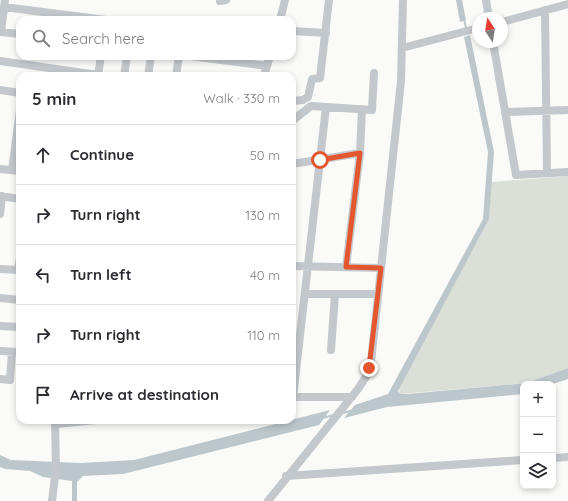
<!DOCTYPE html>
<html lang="en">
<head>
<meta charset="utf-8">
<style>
  body { margin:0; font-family:Quicksand,sans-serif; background:#f2f2f3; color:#2b2b33 }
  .controls { position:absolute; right:12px; bottom:12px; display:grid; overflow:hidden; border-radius:8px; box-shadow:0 2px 6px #0003 }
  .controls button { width:36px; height:36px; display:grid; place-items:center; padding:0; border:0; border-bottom:1px solid #e1e1e2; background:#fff; color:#2b2b33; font:20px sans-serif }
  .compass { position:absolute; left:472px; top:12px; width:36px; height:36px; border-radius:50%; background:#fff; box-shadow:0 2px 6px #0003; rotate:348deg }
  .stop { position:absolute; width:12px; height:12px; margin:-9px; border:3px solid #e4572e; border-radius:50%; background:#fff }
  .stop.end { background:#e4572e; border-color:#fff; box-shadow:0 1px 4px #0008 }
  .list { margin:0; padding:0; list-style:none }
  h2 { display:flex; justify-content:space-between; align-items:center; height:52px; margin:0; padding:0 16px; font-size:17px }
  h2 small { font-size:13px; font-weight:400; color:#7c7c81 }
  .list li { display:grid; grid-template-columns:26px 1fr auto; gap:12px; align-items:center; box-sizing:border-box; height:60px; padding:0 16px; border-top:1px solid #e1e1e2 }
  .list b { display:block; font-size:15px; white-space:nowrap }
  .list em { font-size:13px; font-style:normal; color:#7c7c81 }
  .icon { flex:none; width:22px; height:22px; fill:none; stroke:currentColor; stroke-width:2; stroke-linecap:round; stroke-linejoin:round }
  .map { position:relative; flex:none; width:568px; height:501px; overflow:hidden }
  .search { position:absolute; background:#fff; box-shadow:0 2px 6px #0003; left:16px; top:16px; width:280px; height:44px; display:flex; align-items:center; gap:10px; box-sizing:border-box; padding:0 14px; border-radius:12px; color:#7c7c81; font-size:15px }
  .panel { position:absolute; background:#fff; box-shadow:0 2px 6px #0003; left:16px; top:72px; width:280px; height:352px; border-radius:12px }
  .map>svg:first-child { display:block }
  .green { fill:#dadfd7 }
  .water { fill:#bbc7cb }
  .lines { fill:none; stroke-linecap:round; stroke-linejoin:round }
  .stream { stroke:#bbc7cb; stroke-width:2 }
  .minor { stroke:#c3c8cc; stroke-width:8 }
  .route { stroke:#e4572e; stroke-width:5 }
</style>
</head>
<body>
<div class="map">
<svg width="568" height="501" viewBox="0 0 568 501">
  <rect width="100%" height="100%" fill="#fafaf8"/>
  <path class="green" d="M568,176v192l-42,15 -125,11 -3,-6 91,-169 2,-37z"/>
  <path class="water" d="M456,0h6l4,20 -6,2z
    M470,35l24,117 -5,67 -91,172 3,3h7l118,-11 42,-15v11l-15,5h-30v10l-136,13 -43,11 11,-13 33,-11 95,-175 5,-67 -24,-115z
    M330,410l-11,15 -196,49 -40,2 -6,6v19h-5v-20l-29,-4 -13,-6 -25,-2 -5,-2v-12l11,5 70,3 53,-3z"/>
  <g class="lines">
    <path class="stream" d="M464,19l2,9
      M342,413l9,-2
      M322,418l12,-3"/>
    <path class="minor" d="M486,0l3,18
      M220,1l6,-1
      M4,7l102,13
      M545,10l2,163
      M280,20l5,-20
      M502,22l66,-18
      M292,31l34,2
      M0,32l20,2
      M1,32l4,-32
      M493,42l23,133 52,-3
      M402,48l76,-20
      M190,56l77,10
      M0,61l98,14
      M98,76l3,-20
      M124,76l3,-20
      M148,76l3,-20
      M176,76l3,-20
      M264,76l6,-20
      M0,90l20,3
      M292,101l11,-1 5,-3 4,-18 8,-1 9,-78
      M505,112l63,-2
      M292,121l19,-15 61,4 2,-37
      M292,164l68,-11
      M0,169l20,2
      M12,170l8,-60
      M0,196l20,3
      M0,214l2,-18
      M292,266l89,2
      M346,267l14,-114 2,-44
      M0,269l20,1
      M18,270l2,-13
      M305,294h73
      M0,298l20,2
      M0,326l20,1
      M331,350l4,-56
      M0,351l20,1
      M0,379l10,1 2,-28
      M292,397h60
      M293,397l33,-290
      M56,424l40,-4
      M553,458l15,-1
      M286,476l237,-16
      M52,501l4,-33 -1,-48
      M268,501l90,-112 9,-14 4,-13 30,-281 2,-81"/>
  </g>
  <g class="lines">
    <path class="route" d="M320,160l40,-7 -14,114 35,1 -12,100"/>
  </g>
</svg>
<div class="controls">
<button>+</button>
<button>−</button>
<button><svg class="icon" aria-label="layers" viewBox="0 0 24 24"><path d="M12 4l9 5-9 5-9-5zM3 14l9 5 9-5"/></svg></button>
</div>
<svg class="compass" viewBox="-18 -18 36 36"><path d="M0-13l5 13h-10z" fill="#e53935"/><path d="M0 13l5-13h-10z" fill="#7c7c81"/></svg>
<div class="stop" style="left:320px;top:160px"></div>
<div class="stop end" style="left:369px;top:368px"></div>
<div class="search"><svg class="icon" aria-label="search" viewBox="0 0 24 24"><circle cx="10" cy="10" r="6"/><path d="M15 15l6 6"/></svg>Search here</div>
<section class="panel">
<h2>5 min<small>Walk · 330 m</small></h2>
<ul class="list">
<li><svg class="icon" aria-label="ahead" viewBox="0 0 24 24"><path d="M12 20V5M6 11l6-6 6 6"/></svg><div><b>Continue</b></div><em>50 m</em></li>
<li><svg class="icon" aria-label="right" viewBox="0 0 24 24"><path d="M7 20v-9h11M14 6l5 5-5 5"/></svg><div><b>Turn right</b></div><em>130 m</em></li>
<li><svg class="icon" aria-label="left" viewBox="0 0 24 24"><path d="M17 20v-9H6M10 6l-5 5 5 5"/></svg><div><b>Turn left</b></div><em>40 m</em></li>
<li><svg class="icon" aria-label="right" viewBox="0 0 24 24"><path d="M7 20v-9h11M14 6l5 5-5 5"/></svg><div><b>Turn right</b></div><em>110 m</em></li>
<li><svg class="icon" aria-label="arrive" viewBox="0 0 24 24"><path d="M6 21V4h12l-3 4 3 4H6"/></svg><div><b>Arrive at destination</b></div></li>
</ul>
</section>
</div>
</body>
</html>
